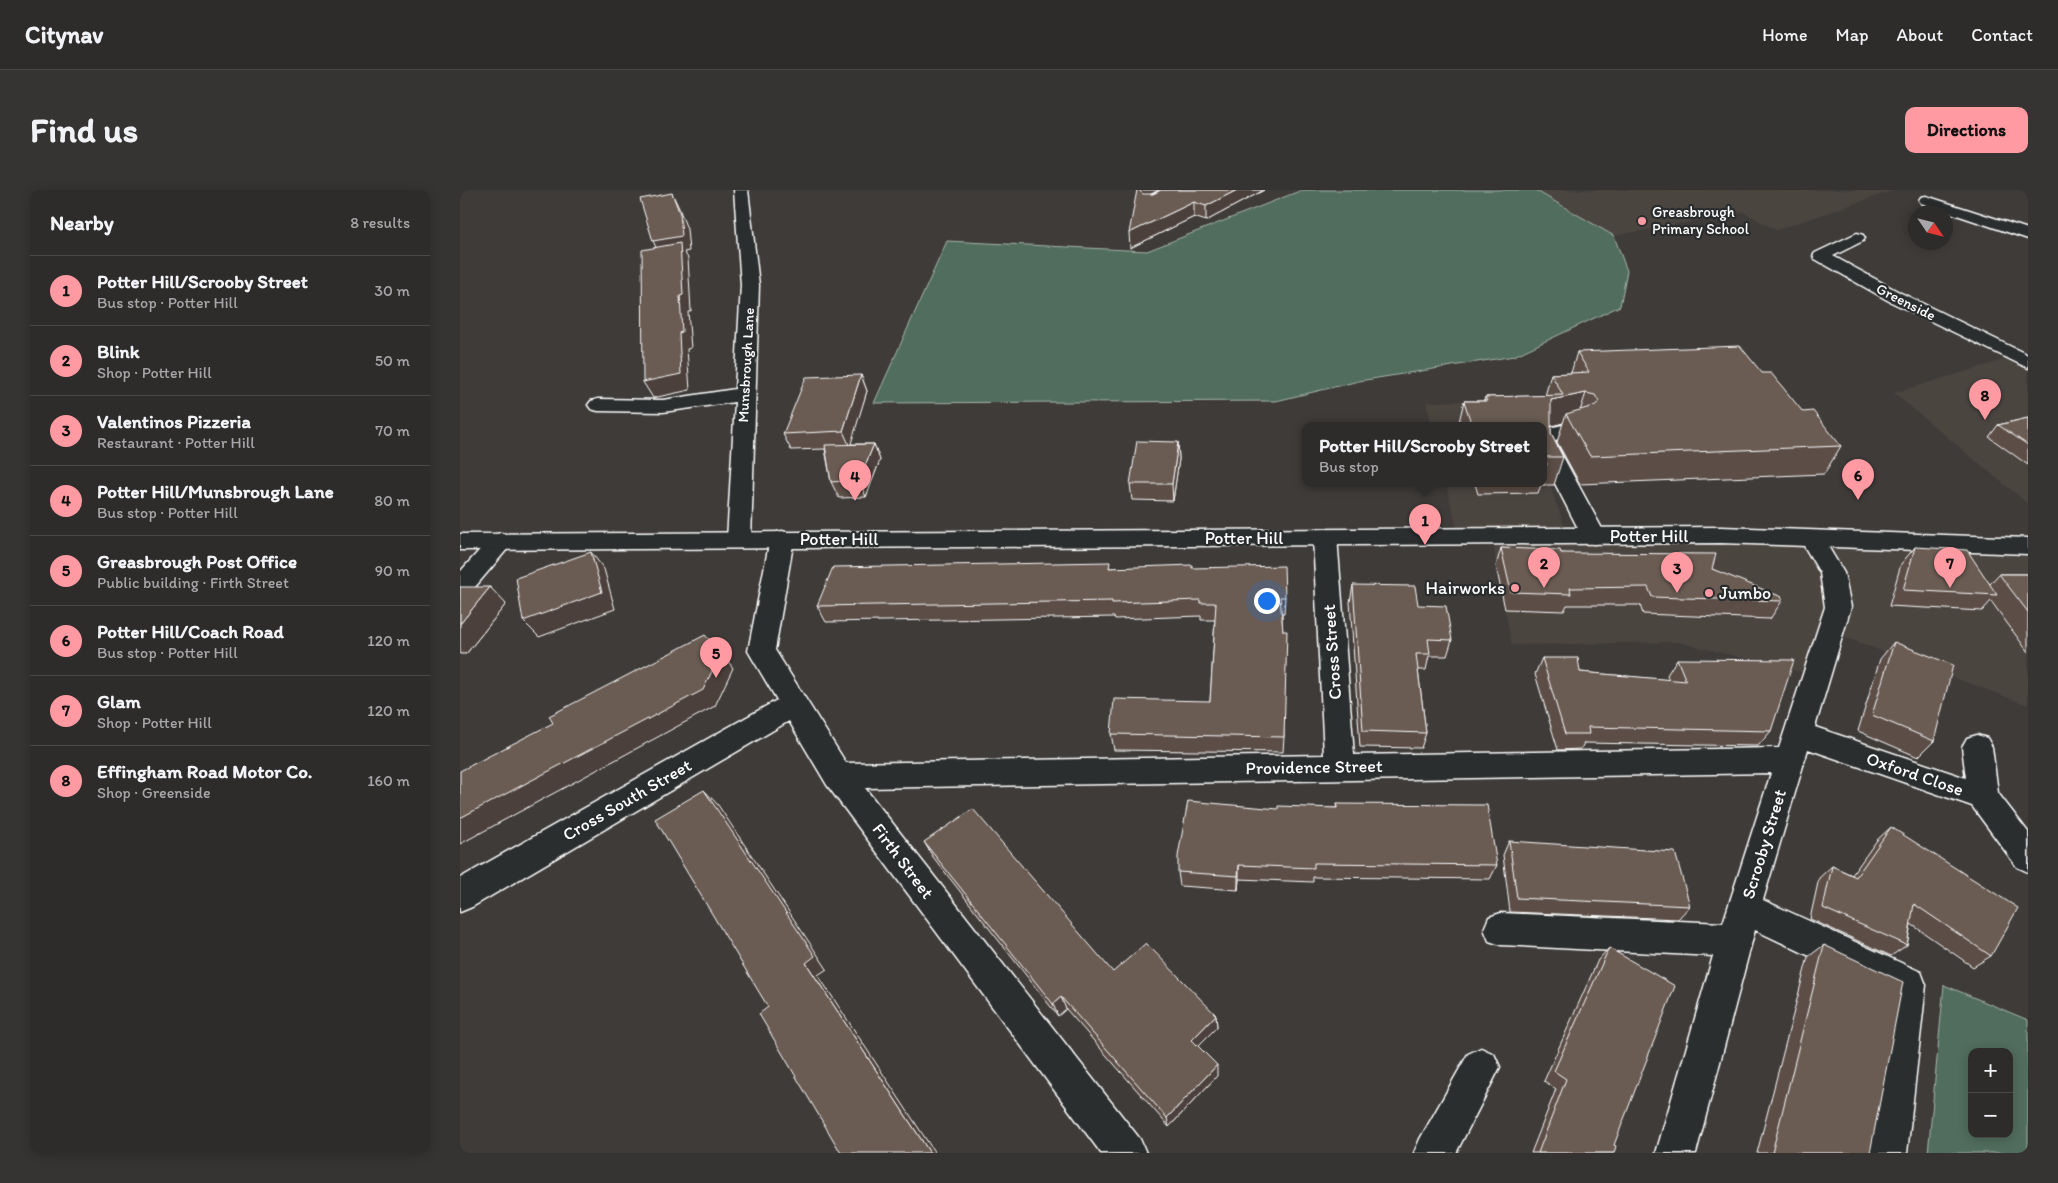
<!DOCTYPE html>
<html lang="en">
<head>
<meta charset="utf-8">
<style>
  body { margin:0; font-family:Itim,sans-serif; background:#363433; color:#f1f3f6 }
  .controls { position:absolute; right:15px; bottom:15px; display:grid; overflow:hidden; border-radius:10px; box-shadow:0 2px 12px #0003 }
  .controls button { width:45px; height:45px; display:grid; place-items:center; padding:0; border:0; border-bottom:1px solid #494847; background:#2e2c2b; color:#f1f3f6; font:25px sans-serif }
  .compass { position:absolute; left:1448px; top:15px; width:45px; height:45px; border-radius:50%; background:#2e2c2b; box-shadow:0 2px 12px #0003; rotate:125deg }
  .you { position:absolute; left:806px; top:410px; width:18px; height:18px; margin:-12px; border:4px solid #fff; border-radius:50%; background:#1a73e8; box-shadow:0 0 0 8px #1a73e833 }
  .badge { display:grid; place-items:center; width:32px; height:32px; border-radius:50%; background:#ff9aa2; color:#111; font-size:16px; font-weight:700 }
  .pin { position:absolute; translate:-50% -41px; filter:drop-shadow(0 1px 2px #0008) }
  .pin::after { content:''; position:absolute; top:26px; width:18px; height:15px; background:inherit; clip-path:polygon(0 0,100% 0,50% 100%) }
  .popup { position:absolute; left:842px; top:232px; width:245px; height:65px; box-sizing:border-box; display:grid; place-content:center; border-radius:10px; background:#2e2c2b; filter:drop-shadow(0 1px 4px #0005); font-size:16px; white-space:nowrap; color:#a7a7a9 }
  .popup b { font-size:19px; color:#f1f3f6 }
  .popup::after { content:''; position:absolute; left:50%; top:100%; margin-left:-10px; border:10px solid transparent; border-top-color:#2e2c2b }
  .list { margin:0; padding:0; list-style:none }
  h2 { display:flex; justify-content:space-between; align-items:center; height:65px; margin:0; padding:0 20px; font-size:21px }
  h2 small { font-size:16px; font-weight:400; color:#a7a7a9 }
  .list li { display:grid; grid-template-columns:32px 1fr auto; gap:15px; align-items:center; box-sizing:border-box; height:70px; padding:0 20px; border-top:1px solid #494847 }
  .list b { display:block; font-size:19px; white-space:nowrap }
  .list p { margin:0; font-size:16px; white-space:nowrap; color:#a7a7a9 }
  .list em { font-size:16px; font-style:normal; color:#a7a7a9 }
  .map { position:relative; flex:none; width:1568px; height:963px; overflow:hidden; border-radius:10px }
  header { display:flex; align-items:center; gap:30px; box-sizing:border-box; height:70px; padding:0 25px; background:#2e2c2b; border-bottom:1px solid #494847 }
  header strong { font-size:24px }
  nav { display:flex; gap:28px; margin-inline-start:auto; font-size:18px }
  .intro { display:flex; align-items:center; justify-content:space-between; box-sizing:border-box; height:120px; padding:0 30px }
  h1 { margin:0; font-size:35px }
  .button { padding:12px 22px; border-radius:10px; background:#ff9aa2; color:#111; font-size:18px; font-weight:700 }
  main { display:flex; gap:30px; padding:0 30px }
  aside { flex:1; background:#2e2c2b; border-radius:10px; box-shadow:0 2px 12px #0003 }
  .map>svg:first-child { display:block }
  .built { fill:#4c4541 }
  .green { fill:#516d5d; stroke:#a8b6ae; fill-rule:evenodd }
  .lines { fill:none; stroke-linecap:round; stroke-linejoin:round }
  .minor-casing { stroke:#fff; stroke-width:3 }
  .major-casing { stroke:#fff; stroke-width:3 }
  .minor { fill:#2a2d2e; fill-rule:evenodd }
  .major { fill:#2a2d2e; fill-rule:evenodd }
  .wall { fill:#5c4e47; stroke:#fff }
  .shaded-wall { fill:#4b403a; stroke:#fff }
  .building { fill:#6b5b53; stroke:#fff }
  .poi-dot { fill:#ff9aa2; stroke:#2a2d2e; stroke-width:2 }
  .labels { text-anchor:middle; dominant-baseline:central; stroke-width:4.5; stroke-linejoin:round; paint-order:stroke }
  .far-poi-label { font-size:15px; fill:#fff; stroke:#2a2d2e; text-anchor:start }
  .far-street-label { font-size:15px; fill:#fff; stroke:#2a2d2e }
  .street-label { font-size:18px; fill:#fff; stroke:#2a2d2e }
  .poi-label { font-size:18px; fill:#fff; stroke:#2a2d2e; text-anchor:end }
</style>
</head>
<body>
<header>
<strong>Citynav</strong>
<nav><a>Home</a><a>Map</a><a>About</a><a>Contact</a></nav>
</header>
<div class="intro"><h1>Find us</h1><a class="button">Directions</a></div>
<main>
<aside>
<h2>Nearby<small>8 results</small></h2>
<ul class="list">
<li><span class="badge">1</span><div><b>Potter Hill/Scrooby Street</b><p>Bus stop · Potter Hill</p></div><em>30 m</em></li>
<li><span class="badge">2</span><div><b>Blink</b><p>Shop · Potter Hill</p></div><em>50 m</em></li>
<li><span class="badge">3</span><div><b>Valentinos Pizzeria</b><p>Restaurant · Potter Hill</p></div><em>70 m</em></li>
<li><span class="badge">4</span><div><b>Potter Hill/Munsbrough Lane</b><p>Bus stop · Potter Hill</p></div><em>80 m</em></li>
<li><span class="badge">5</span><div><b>Greasbrough Post Office</b><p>Public building · Firth Street</p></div><em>90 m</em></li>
<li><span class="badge">6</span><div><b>Potter Hill/Coach Road</b><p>Bus stop · Potter Hill</p></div><em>120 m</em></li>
<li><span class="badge">7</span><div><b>Glam</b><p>Shop · Potter Hill</p></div><em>120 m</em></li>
<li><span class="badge">8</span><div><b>Effingham Road Motor Co.</b><p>Shop · Greenside</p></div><em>160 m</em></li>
</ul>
</aside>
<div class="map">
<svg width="1568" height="963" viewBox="0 0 1568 963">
  <rect width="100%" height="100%" fill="#3e3b39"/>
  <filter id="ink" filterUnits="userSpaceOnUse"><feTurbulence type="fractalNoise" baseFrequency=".02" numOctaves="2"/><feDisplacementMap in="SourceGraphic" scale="10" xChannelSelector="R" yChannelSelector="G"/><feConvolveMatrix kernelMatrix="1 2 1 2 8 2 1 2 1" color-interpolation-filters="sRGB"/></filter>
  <g filter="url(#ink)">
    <path class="built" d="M1075,0h360l-119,40 -33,-18 -129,24z
      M1557,166l11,6v142l-134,-111z
      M1059,210l9,26h-96l-6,-24z
      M1084,279l24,67 460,10v159l-198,-73 -13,44 -139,-34 -166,3 -16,-79 -3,-29h-34l-13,-53h98z"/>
    <path class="green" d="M842,0h233l79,46 13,35 -7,35 -106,50 -155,25 -83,20 -402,2 73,-162 200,10z
      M1484,795l84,35v133h-100zM1512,862h37v82h-37z"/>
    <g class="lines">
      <g class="minor-casing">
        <path id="minor" d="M274,0h14l11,95 -8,255 -4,6 -8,2 -8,-2 -4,-6 8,-138 -72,10 -65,-1 -7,-2 -3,-4 3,-4 7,-2 65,1 72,-11 6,-104z
          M1466,6l102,33v10l-107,-36 -2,-3 2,-3z
          M1397,43l6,2 2,3 -2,3 -30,15 68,37 127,62v13l-139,-67 -74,-42 -2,-3 2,-3z
          M1117,232l7,2 4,4 -4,4 -27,7 -2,3 51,94 -4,6 -8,2 -8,-2 -4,-6 -38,-74v-33z
          M865,339l8,2 4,6 17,218 425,-7 46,-141 -5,-34 -20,-34 4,-6 8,-2 8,2 24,40 7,34 -36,120 151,51 -4,-31 5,-9 10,-3 10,3 5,9 6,46 30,39v40l-11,-5 -45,-61 -164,-57 -45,151 158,72 5,13 -19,168h-40l22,-159 -134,-64 -59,223h-40l57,-197 -212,-11 -12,-4 -5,-12 5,-12 12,-4 222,10 48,-150 -906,15 275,351 6,14h-45l-274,-368 -38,-64 -317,186 -12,5v-34l317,-178 -29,-49 22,-112 4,-6 8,-2 8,2 4,6 -19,111 71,113 478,-8 -11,-218 4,-6z
          M41,343l8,2 4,6 -4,6 -40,47 -9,3v-25l33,-37z
          M1021,858l13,6 6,13 -44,86h-42l6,-14 48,-85z"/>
      </g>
      <g class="major-casing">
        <path id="major" d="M1261,337l307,11v16l-307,-11 -1261,7v-16z"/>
      </g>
      <use href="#minor" class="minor"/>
      <use href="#major" class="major"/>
    </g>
    <path class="wall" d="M701,0h103l-58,31 -12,-4 -64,31 22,-54z
      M1117,162l185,21 41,39 38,34 -17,28 -244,10 -23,-42 6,-19 -12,3v8l12,23 -9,28h-13l-3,8 -60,1 -3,-10h69v-58h-86l6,-25h20l1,-4 60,-1 6,-22 20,-1z
      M401,185l6,16 -17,53h24l6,16 -14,37 -27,1 -8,-16 -6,-33 -34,1 -8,-16z
      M1568,228v47l-39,-28 9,-12z
      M718,252l1,17 -6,42 -41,-1 -2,-16z
      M1455,357l75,37 9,-10h29v78l-37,-51 -9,10 -93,-5 12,-42z
      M1041,358l60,5 151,16 70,32 -12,18 -127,-5 -3,-9h-73l-3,6 -59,-2 -9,-43z
      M650,378h82l93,29 -1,16h-2l2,124 -1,15 -169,-2 -3,-16 99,-33 5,-81h-14v-4l-86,3 -1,-2 -288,5 -9,-16z
      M893,395l65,20 34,35 -5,16h-18l-3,14h-8l8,63 -5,15 -61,-1 -10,-145z
      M0,397l46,17 -40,50h-6z
      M1434,452l40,99 -16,16 -60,-26 22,-72z
      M1082,468l38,14 89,8 -2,-5 10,-16 94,72 -13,15 -174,-3 -3,6 -23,1 -23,-76z
      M877,614l160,61 -7,14 -177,-2v5l-74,-3 -1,11 -58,-4 -2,-14 100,-63 58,-1z
      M1431,637l100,129 -18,11 -62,-43 -4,21 -16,11 -81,-37 9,-41 13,-12 20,9 25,-35z
      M1049,651l181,65 -12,13 -168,-7 -7,-57z
      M464,652l189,130 103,43 1,12 -19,19 19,30 -48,51 -103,-118 -8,7 -125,-159z
      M1364,755l46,208h-113l51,-196z
      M1149,758l5,205h-83l25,-64 -12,-8 54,-121z"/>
    <path class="shaded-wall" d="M678,0h21l-16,8z
      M777,0h27l-58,31v-15z
      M212,3l7,15 8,21 2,22 -5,1 4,6 3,53 -3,1 3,36 -4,1 3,41 -37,8 -10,-16 36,-49 1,-37 -27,-55z
      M734,12v15l-64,31 -1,-15z
      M401,185l6,16 -17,56 -7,-16z
      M1126,203l-9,27 -11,-6 -3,9 -19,5 7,-28z
      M718,252l1,17 -6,42 -1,-17z
      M414,254l6,16 -14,37 -7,-17z
      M131,362l13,17 11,40 -76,28 -16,-16z
      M30,397l16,17 -40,50 -6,-6v-24z
      M261,462l12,16 -18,38 -255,138v-26z
      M244,600l14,15 109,164 -9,6 117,178h-5l-124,-190z
      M779,675v14l-1,11v-14z
      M601,807l5,12 -8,7 -5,-12z
      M756,825l1,12 -24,24 -1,-11z
      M757,875v11l-48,51 -2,-9z"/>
    <path class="building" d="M677,0h2l4,4h10l8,-4h76l-31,16 -12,-4 -65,31z
      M212,3l8,21 2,22 -29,5 -13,-42z
      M220,53l3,52 -3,1 2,36 -3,1 2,41 -38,8 -1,-132z
      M1280,156l22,27h9l32,39 10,-1 28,35 -251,10 -24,-42 28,-8 5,-4 -4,-7 -9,-2 -35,7v34l12,23h-19l3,8h-3v-39h-72l-8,-25h23l-2,-4 78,-2 -12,-21 38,-2 -12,-20z
      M401,185l-18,56 -60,3 23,-57z
      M1568,228v27l-30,-20z
      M677,251l41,1 -6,42h-42z
      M414,254l-15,36 -28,2 -6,-37z
      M1455,357l52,3 30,45 -94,-5z
      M1041,358l59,2 1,3 155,1 -4,15 70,28v4l-130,-4 -4,-10 -78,1 1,6 -60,-2z
      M131,362l11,40 -79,29 -7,-43z
      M650,372l-1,6 83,-3v3l92,-2 1,31h-5l3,34h4l-3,106 -173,-3 3,-35 96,2 6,-98h-16v-3l-88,3v-2l-295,5 16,-39z
      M1539,384h29v38z
      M893,395l62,1 3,19 28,1 6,34 -24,-1 2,15h-14l10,79 -63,-2z
      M0,397h30l-30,37z
      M245,445l16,17 -18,38 -243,128v-47l93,-48 -4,-7z
      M1434,452l59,23 -19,76 -62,-26z
      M1082,468h36l2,14 106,9 -9,-22 117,1 -23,71 -183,-4 1,7h-24z
      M244,600l111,166 -9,7 124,190h-89l-82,-139 9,-7 -113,-188z
      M728,611l90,8v-3l59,2v-4l150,1 10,60 -183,-2v5l-75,-3 -1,11 -60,-4v-16z
      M513,619l140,163 33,-29 70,72 -24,25 25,25 -50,53 -106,-121 -8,7 -129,-162z
      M1431,637l127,81 -27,48 -77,-52 -7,41 -84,-37 9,-42 24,11z
      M1049,651l166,11 15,54 -173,-8z
      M1364,755l79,37 -33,171h-98z
      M1149,758l66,38 -61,159 2,1 -2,7h-76l28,-74 -12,-8z"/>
  </g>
  <g class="poi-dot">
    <circle cx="1182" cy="31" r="5"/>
    <circle cx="1055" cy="398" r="5"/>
    <circle cx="1249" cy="403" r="5"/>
  </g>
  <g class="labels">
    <g class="far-poi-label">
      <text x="1192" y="22">Greasbrough<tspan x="1192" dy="17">Primary School</tspan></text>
    </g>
    <g class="far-street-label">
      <text transform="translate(1446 112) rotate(27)">Greenside</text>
      <text transform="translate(286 175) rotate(-87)">Munsbrough Lane</text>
    </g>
    <g class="street-label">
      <text x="1189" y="346">Potter Hill</text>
      <text x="784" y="348">Potter Hill</text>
      <text x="379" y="349">Potter Hill</text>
      <text transform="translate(872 462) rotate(-94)">Cross Street</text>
      <text transform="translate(854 577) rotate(-1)">Providence Street</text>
      <text transform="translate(1455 584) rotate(19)">Oxford Close</text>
      <text transform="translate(167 610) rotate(-30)">Cross South Street</text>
      <text transform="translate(1304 654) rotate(-73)">Scrooby Street</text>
      <text transform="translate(443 671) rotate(53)">Firth Street</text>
    </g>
    <g class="poi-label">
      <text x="1045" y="398">Hairworks</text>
      <text x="1259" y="403" text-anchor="start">Jumbo</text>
    </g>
  </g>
</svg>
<div class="controls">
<button>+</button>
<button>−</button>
</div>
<svg class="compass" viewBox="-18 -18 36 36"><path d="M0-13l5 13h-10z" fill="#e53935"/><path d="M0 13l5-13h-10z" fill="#a7a7a9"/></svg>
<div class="you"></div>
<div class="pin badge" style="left:965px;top:355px">1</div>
<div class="popup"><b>Potter Hill/Scrooby Street</b>Bus stop</div>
<div class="pin badge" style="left:1084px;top:398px">2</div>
<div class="pin badge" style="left:1217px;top:403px">3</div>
<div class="pin badge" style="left:395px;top:311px">4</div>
<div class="pin badge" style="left:256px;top:488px">5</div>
<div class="pin badge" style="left:1398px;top:310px">6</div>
<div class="pin badge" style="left:1490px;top:398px">7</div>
<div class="pin badge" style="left:1525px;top:230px">8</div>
</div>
</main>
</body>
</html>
